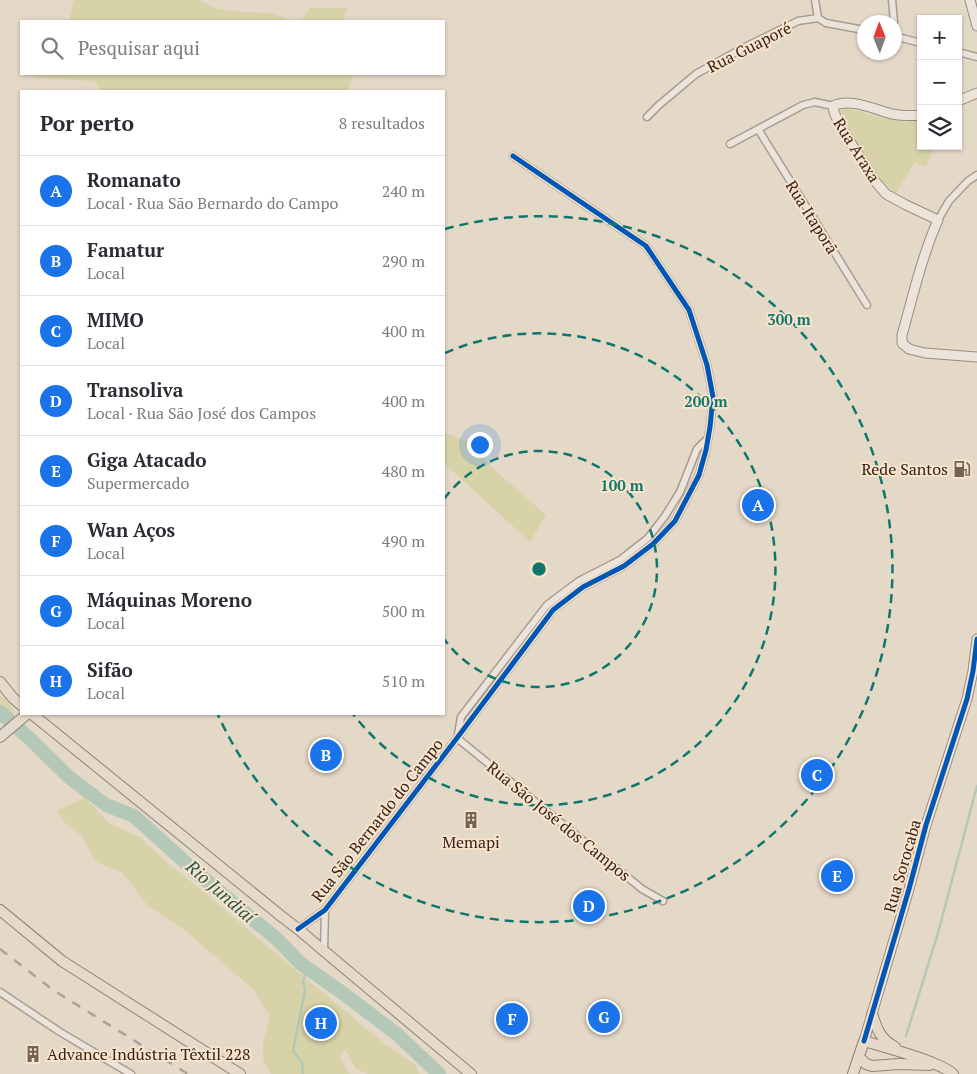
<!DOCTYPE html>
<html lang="pt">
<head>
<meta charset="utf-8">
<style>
  body { margin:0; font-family:"PT Serif",serif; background:#f2f2f3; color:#2b2b33 }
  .controls { position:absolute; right:15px; top:15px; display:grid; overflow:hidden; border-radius:0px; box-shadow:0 1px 4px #0004 }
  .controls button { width:45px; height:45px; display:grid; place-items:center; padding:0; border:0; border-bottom:1px solid #e1e1e2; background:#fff; color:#2b2b33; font:25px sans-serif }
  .compass { position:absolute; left:857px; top:15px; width:45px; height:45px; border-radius:50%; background:#fff; box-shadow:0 1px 4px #0004; rotate:359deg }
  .you { position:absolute; left:479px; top:444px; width:18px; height:18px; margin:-12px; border:4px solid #fff; border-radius:50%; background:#1a73e8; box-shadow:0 0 0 8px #1a73e833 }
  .badge { display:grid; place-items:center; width:32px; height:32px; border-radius:50%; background:#1a73e8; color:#fff; font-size:16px; font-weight:700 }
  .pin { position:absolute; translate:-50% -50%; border:2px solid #fff; box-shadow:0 1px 5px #0006 }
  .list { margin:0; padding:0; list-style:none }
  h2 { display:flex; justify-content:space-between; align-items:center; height:65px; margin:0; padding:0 20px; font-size:21px }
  h2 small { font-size:16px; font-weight:400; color:#7c7c81 }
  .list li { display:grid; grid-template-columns:32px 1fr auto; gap:15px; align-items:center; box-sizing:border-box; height:70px; padding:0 20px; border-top:1px solid #e1e1e2 }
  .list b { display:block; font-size:19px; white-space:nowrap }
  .list p { margin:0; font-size:16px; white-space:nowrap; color:#7c7c81 }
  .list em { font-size:16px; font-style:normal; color:#7c7c81 }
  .icon { flex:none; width:28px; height:28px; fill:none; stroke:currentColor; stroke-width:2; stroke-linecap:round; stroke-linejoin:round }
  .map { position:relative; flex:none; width:977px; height:1074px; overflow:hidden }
  .search { position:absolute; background:#fff; box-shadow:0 1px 4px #0004; left:20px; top:20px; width:425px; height:55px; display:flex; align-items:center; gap:12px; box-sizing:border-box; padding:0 18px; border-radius:0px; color:#7c7c81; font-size:19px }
  .panel { position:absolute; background:#fff; box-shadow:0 1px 4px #0004; left:20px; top:90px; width:425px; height:625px; border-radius:0px }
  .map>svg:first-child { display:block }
  .green { fill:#d8d2a8 }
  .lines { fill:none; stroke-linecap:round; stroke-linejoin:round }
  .stream { stroke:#b4c8b8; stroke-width:2.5 }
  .river { stroke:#b4c8b8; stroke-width:14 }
  .street-casing { stroke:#a89d91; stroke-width:9 }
  .secondary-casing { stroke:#988c81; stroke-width:11 }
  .primary-casing { stroke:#8e8278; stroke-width:12 }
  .street { stroke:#ece4da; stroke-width:6 }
  .secondary { stroke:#ece4da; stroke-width:9 }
  .primary { stroke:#e4d9ca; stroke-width:10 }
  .rail { stroke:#aaa29b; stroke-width:2.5; stroke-dasharray:9 9; stroke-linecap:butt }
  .cycleway-casing { stroke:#f8e4ca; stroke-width:8 }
  .cycleway { stroke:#0057b8; stroke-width:5 }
  .ring { fill:none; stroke:#0f766e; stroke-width:2.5; stroke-dasharray:9 6 }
  .labels { text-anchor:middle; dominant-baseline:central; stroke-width:4; stroke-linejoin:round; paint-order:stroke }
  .street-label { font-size:16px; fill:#37231a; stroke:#f8e4ca }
  .poi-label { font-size:16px; fill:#37231a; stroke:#f8e4ca; text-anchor:end }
  .water-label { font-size:18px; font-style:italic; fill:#27584e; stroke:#f8e4ca }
  .centre { fill:#0f766e; stroke:#f8e4ca; stroke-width:2.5 }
  .ring-label { font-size:15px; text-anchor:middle; font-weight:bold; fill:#0f766e; stroke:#f8e4ca; stroke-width:4; stroke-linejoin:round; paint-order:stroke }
</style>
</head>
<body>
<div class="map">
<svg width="977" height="1074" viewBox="0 0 977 1074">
  <rect width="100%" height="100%" fill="#e4d8c7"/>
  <path class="green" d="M74,0h127l12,8 29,4 28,1 24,8h-225z
    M310,8h37l-5,13h-41z
    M33,74h321l-7,17h-245l-8,-10 -60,-3z
    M844,107l31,9 31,6 15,-3v27h14l-9,21 -11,-5 -19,31 -16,-13 -18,-27 -23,-43z
    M444,432l25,10 29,31 48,42 -16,27 -86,-79z
    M0,694l11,12 3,7 -14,10z
    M85,798l24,25 30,14 30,27 34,27 71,61 112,93 30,20 3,9h-51l-13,-6 -6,-13 -5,-5 -4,8 10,16h-79l-8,-14v-16l7,-28 -17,-27 -71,-61 -34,-22 -25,-33 -27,-11 -14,-26 -18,-14 -7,-12z"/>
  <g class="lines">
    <path class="stream" d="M906,1036l32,-103 39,-147
      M303,1074l-1,-12 -9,-11 12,-61 -2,-8 4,-14"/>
    <path class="river" d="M0,712l29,26 41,40 36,27 28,11 63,57 81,67 22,23 44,31 54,41 41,39"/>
    <g class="street-casing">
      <path id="street" d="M815,0l3,18
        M892,0l2,22
        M894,36l27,7
        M958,52l19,5
        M647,117l12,-12 37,-31 49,-27 53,-26 20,-3 8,5 38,7
        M758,129l109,176
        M730,144l73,-39 12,-3 18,4
        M938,220l11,-19 19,-20 9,-6
        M458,734l3,-17 86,-112 32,-24 41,-21 28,-22 17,-22 15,-24 17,-43 11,-11
        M457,738l185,151 21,12
        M298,929l27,-19 132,-172 96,-128 30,-23 41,-21 29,-22 22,-23 24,-46 7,-25 4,-23 3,-30 -6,-32 -18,-55 -43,-64 -133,-90
        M324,951l1,-41
        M0,992l60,40 71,42"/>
    </g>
    <g class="secondary-casing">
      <path id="secondary" d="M970,0l7,26
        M958,101l19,-8
        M921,115c-10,1 -19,1 -29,-1 -16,-4 -43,-17 -59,-8l1,6 5,12 35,56 12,14 20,11 32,15c-16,36 -25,76 -36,115v8l7,6 16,4 52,4
        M864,1041l45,-152 17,-64 41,-126 6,-28 4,-32"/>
    </g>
    <g class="primary-casing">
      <path id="primary" d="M0,682l13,16 8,7
        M32,714l249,202 17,13 26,22 147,123
        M0,737l27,-23
        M0,910l62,51 178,113
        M872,1014c5,15 8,25 23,33
        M859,1057l7,7 6,2 27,-2 30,1
        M853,1074l11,-33c21,6 43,12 64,20 9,4 19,7 25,13"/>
    </g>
    <use href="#street" class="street"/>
    <use href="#secondary" class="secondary"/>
    <use href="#primary" class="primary"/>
    <path class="rail" d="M0,949l53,41 135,84"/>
    <g class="cycleway-casing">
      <path id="cycleway" d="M298,929l27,-19 132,-172 96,-128 30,-23 41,-21 29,-22 22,-23 24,-46 7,-25 4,-23 3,-30 -6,-32 -18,-55 -43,-64 -133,-90
        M864,1041l45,-152 17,-64 41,-126 6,-28 4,-32"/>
    </g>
    <use href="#cycleway" class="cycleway"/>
  </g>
  <g class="ring">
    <path d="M444 499A118 118 0 1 1 444 639"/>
    <path d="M445 353A236 236 0 1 1 353 714"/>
    <path d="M445 229A353 353 0 1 1 218 715"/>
  </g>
  <defs>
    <g id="fuel-bare" transform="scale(1.35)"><path d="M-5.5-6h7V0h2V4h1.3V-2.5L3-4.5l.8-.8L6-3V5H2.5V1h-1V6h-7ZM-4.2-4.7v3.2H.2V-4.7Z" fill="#746257" stroke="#f8e4ca" stroke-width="2.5" paint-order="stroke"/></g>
    <g id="building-bare" transform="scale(1.35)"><path d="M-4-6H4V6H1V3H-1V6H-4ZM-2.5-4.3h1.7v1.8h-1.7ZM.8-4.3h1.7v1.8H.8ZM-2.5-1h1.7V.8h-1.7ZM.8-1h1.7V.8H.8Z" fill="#746257" stroke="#f8e4ca" stroke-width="2.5" paint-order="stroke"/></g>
  </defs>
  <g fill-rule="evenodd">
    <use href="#fuel-bare" x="962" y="469"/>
    <use href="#building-bare" x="471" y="820"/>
    <use href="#building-bare" x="33" y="1054"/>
  </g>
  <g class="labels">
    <g class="street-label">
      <text transform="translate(749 47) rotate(-27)">Rua Guaporé</text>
      <text transform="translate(857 150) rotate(58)">Rua Araxa</text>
      <text transform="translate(812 217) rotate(58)">Rua Itaporã</text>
      <text transform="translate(377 820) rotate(-52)">Rua São Bernardo do Campo</text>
      <text transform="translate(559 821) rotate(39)">Rua São José dos Campos</text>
      <text transform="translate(902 866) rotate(-74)">Rua Sorocaba</text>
    </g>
    <g class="poi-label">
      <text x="948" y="469">Rede Santos</text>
      <text x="471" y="842" text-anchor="middle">Memapi</text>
      <text x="47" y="1054" text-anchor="start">Advance Indústria Têxtil 228</text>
    </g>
    <g class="water-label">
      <text transform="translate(221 891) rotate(41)">Rio Jundiaí</text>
    </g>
  </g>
  <circle cx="539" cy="569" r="8" class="centre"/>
  <g class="ring-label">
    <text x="789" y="325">300 m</text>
    <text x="706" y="407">200 m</text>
    <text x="622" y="491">100 m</text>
  </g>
</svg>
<div class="controls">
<button>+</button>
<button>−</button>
<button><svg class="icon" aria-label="layers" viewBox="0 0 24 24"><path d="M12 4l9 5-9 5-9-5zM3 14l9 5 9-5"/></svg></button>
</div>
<svg class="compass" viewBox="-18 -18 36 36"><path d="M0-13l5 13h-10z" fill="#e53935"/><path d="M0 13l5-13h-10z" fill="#7c7c81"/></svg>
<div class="you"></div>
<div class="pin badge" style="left:758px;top:505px">A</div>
<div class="pin badge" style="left:326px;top:755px">B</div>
<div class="pin badge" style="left:817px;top:775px">C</div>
<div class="pin badge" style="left:589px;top:906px">D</div>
<div class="pin badge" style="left:837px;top:876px">E</div>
<div class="pin badge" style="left:512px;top:1019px">F</div>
<div class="pin badge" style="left:604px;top:1017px">G</div>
<div class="pin badge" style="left:321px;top:1023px">H</div>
<div class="search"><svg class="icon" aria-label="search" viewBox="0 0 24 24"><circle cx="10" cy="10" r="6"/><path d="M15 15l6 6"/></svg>Pesquisar aqui</div>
<section class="panel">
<h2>Por perto<small>8 resultados</small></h2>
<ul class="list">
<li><span class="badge">A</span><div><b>Romanato</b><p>Local · Rua São Bernardo do Campo</p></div><em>240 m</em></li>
<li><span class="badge">B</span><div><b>Famatur</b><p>Local</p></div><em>290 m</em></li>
<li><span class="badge">C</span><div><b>MIMO</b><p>Local</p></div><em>400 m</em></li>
<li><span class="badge">D</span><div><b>Transoliva</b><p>Local · Rua São José dos Campos</p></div><em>400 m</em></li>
<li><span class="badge">E</span><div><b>Giga Atacado</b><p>Supermercado</p></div><em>480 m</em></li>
<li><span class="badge">F</span><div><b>Wan Aços</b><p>Local</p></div><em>490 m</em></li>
<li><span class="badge">G</span><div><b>Máquinas Moreno</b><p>Local</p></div><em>500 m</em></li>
<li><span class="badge">H</span><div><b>Sifão</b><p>Local</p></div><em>510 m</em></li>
</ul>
</section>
</div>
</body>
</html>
